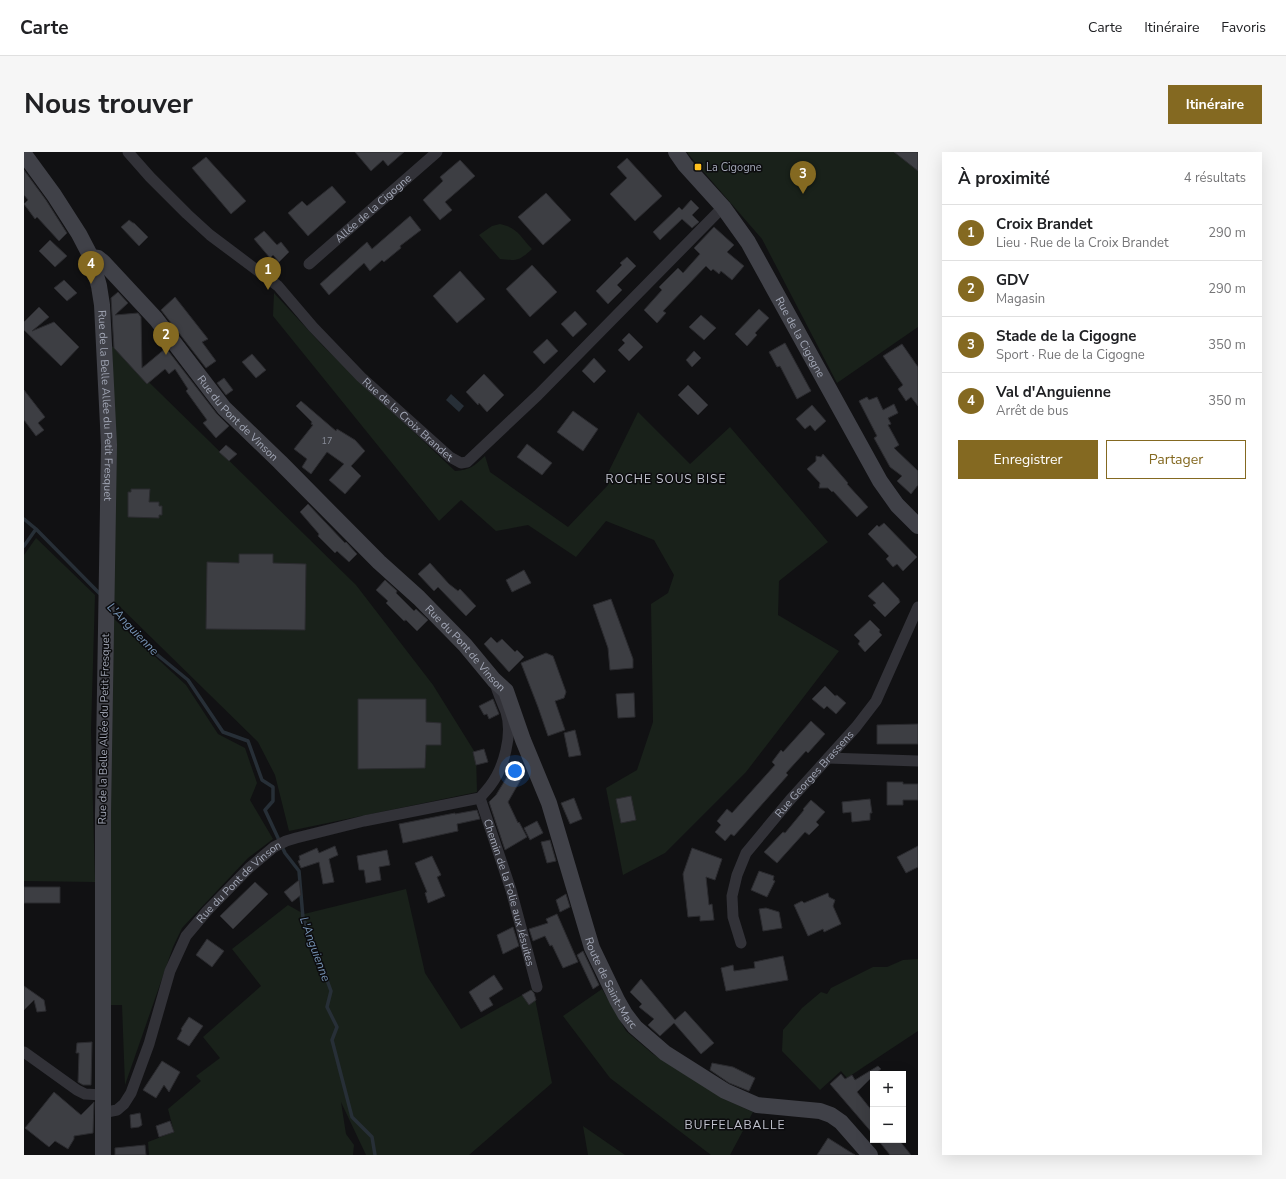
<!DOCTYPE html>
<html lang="fr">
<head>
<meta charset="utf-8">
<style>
  body { margin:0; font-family:"Nunito Sans",sans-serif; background:#f6f6f6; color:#202124 }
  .controls { position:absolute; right:12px; bottom:12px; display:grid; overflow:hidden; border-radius:0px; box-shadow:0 4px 16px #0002 }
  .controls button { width:36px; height:36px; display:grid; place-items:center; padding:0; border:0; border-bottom:1px solid #e0e0e0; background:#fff; color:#202124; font:20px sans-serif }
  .you { position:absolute; left:491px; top:619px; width:14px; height:14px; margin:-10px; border:3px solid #fff; border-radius:50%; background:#1a73e8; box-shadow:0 0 0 6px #1a73e833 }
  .badge { display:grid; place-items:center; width:26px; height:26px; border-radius:50%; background:#846921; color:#fff; font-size:13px; font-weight:700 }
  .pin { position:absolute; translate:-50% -33px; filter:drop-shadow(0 1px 2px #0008) }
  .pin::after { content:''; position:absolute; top:21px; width:14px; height:12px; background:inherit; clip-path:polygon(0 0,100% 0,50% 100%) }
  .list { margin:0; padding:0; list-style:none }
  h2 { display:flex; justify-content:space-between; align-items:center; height:52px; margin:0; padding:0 16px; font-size:17px }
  h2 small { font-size:13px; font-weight:400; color:#757577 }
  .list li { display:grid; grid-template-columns:26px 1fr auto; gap:12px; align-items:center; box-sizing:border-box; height:56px; padding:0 16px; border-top:1px solid #e0e0e0 }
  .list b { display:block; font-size:15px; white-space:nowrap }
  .list p { margin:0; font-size:13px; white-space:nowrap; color:#757577 }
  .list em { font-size:13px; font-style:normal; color:#757577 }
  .actions { display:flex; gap:8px; padding:12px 16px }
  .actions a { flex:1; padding:9px 0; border:1px solid #846921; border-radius:0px; text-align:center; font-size:14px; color:#846921 }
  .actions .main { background:#846921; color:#fff }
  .map { position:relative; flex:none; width:894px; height:1003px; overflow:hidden; border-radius:0px }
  header { display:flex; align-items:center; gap:24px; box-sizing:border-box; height:56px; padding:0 20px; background:#fff; border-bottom:1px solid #e0e0e0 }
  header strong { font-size:19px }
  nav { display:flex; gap:22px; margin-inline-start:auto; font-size:14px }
  .intro { display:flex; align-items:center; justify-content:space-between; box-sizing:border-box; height:96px; padding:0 24px }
  h1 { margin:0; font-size:28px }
  .button { padding:10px 18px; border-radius:0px; background:#846921; color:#fff; font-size:14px; font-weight:700 }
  main { display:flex; gap:24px; padding:0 24px }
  aside { flex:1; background:#fff; border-radius:0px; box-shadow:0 4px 16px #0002 }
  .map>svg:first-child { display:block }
  .green { fill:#19211a }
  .water { fill:#272f37 }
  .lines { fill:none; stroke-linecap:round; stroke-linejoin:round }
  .stream { stroke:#272f37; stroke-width:3.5 }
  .building { fill:#3d3e43; stroke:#2b2b2f }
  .street { stroke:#323238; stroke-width:11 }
  .secondary { stroke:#404148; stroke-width:16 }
  .poi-dot { fill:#ffc01d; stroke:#0c0c0e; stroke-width:1.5 }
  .labels { text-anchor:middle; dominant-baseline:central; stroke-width:3; stroke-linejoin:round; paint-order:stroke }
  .number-label { font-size:9px; fill:#888c98 }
  .poi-label { font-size:11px; fill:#a1a6b5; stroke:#0c0c0e; text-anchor:start }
  .street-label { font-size:11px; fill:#a1a6b5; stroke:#0c0c0e }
  .neighbourhood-label { font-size:12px; letter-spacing:1px; fill:#c3c5d0; stroke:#0c0c0e }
  .water-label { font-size:12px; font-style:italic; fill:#7592b3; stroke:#0c0c0e }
</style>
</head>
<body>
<header>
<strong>Carte</strong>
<nav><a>Carte</a><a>Itinéraire</a><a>Favoris</a></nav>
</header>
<div class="intro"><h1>Nous trouver</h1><a class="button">Itinéraire</a></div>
<main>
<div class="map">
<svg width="894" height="1003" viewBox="0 0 894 1003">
  <rect width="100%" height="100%" fill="#111113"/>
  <path class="green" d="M663,0h231v175l-81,56 -75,-144 -73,-84z
    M476,72c18,4 20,12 32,25 -13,12 -15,12 -32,10l-21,-24 13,-9z
    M250,141l50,54 131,124c15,-1 19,-5 30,-15l5,16 78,55 40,-42 -4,-4 34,-69 52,52 40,-37 98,115 -49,39 -1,34 61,36 -93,121 -81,81 -42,22 -17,-87 31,-18 16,-48 -2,-118 17,-11 6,-18 -20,-35 -48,-19 -30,36 -48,-32 -32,6 -35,-31 -22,21 -166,-205z
    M88,194l244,239 77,100 43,69 1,38 -188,39 -14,-56 -17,-33 -148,-145 3,-201z
    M12,386l59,57 -4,135 4,152 -71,-1v-326z
    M89,466l73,67 32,49 27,14 12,35 -7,17 23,39 -25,19 -66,70 -9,19 -48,138 -3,-80h-13v-123z
    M382,737l19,84 36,56 72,-40 19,94 -83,72h-103l-25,-53 5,32 8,11 -1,10h-204l-1,-13 26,-10 -6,-23 33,-28 -5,-5 24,-18 -17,-21 58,-51 -29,-37 56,-44 16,9z
    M894,807v72l-71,47 -6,-7 -21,19 -38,-39 1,-21 19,-22 19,-16 6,2 4,-6 42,-21h14l16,-7z
    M578,837l24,42 27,23 71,45 29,13 -23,43h-19l-101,-77 -47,-62z
    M559,974l42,29h-37z"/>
  <path class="water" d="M427,242l13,12 -5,6 -13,-12z"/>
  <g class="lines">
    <path class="stream" d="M0,367l12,10 66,67
      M0,394l12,-17
      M87,454l38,42 39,32 35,52 25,9 14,39 11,7v14l-8,9 20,43 14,18 4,47 7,16 21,57 -4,16 10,20 -5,13 20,77 20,20 3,18"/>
  </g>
  <path class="building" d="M331,0h49l-16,14 -5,-6 -12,11z
    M870,0h24v19z
    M182,5l40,44 -15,13 -39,-46z
    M603,6l35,38 -27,25 -25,-27 17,-16 -10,-11z
    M436,8l15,16 -30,26 7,8 -12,10 -17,-20 20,-19 -3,-4z
    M0,18l22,30 19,30 2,3 -8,8 -22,-24 -2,2 -11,-15 4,-4 -4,-5z
    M308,34l14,16 -38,34 -20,-23 14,-12 5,5z
    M522,41l25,27 -28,25 -25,-28z
    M667,48l8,8 -7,7 7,7 -7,6 -10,-9 -22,21 -7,-8 26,-25 3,3z
    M386,64l11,14 -21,16 1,2 -17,14 -2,-2 -12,11 -6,-8 -35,32 -9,-11 47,-42 5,7z
    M105,68l4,3h1l14,14 -9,9 -18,-19z
    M690,75l20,18 -7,7 17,14 -12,14 -11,-9 -2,3 -6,-5 -2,2 -5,-5 -43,45 3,2 -9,10 -13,-13 18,-20 -3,-3 19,-19 5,5 17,-19 -6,-6z
    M240,79l13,14 4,-3 8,10 -10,10 -6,-7 -3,3 -16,-19z
    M26,88l17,16 -12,11 -16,-16z
    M603,105l9,9 -19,19 5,5 -14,14 -12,-13 26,-26 -2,-2z
    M508,113l25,27 -27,25 -24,-28z
    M436,119l25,28 -28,24 -24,-27z
    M40,128l13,13 -10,8 -13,-13z
    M94,140l10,11 -13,12 23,-2 3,4 1,51 24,-20 51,66 12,12 -13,12 -13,-15 4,-3 -21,-29 2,-2 -13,-20 -6,5 -4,-5 -18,15 -33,-36 -3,-50z
    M151,145l33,42 -6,3 14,19 -10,7 -45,-58z
    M15,155l10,10 -17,14 22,-9 25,25 -18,19 -37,-36v-8z
    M735,157l10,9 -14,15 2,2 -10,11 -12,-12z
    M551,159l12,13 -14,13 -12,-13z
    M677,163l15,13 -12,12 -15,-13z
    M605,181l14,14 -14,14 -11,-11 7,-7 -3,-3z
    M523,187l11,12 -14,13 -11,-12z
    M761,191l26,48 -14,8 -17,-33 -3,1 -8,-15z
    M878,192l16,23v39l-7,-9 -5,4 -8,-12 5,-4 -20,-29z
    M670,199l7,7 -9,9 -6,-7z
    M228,202l14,16 -10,8 -14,-16z
    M570,206l12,13 -12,12 -12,-12z
    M460,222l20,21 -17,17 -8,-9 -1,2 -12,-13z
    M200,226l9,12 -7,5 -9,-12z
    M664,233l20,20 -10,10 -20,-20z
    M0,238l21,27 -7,6 6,7 -8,6 -12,-16z
    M843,245l2,3 8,-3 6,13 11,-6 4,9 -10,5 3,6 -3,1 11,20 -5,3 24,23v14l-7,9 -14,-13 5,-5 -12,-9 -16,-29 3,-2 -18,-35z
    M277,249l35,30 1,-2 18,11 10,11 -14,15 10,10 -16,18 -16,-14 15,-16 -17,-12 -16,22 -9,-7 5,-8 -13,-10 19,-24 -2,-1 1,-2 -16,-16z
    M788,253l14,16 -11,10 -5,-6 -5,4 -9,-10z
    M549,259l25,18 -15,22 -26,-19z
    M503,292l25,19 -10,12 -25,-18z
    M202,293l11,9 -8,7 -10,-9z
    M799,302l25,29 -1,1 21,23 -11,10 -24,-26 -1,1 -4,-4h-9l1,-5 -13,-14 9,-8v-5l5,1z
    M107,337h19l-1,13h10v4h3v9h-3v3l-31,-1v-25h3z
    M284,352l37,39 1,-1 11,12 -8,8 -12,-11 -2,2 -17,-17 1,-2 -19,-22z
    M860,371l33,34 -14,14 -6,-7 -4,3 -7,-8 3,-3 -21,-22 9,-9 2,2z
    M215,402h34v9l33,1 -1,66 -99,-1 1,-67 32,1z
    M406,411l19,21 9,7 2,-2 16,17 -10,10 -28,-29 -4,4 -16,-17z
    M500,418l7,13 -19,9 -6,-12z
    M361,428l12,11 -1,2 18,18 2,-2 12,11 -11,11 -11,-11 -2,1 -18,-18 2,-2 -12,-11z
    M859,430l16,17v1l1,2 -15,15 -12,-12 3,-2 -8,-7z
    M587,447l22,60v9l-23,2 -2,-22 -15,-43z
    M846,468l10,10 -1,2 3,3 -17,17 -7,-8 2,-3 -6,-6z
    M467,485l6,6 5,-4 13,13 2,-2 7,7 -15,15 -25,-28z
    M522,501l7,3 13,36 -2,6 -9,3 10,29 -17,6 -10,-29 -17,-44z
    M801,534l10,10 2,-1 9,8 -10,11 -9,-8 -3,3 -12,-10z
    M610,541l1,24 -17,1 -2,-24z
    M334,547h68v23l15,1v22h-15l-1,23 -67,1z
    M469,547l6,15 -10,5 -2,-5 -3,1 -5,-9z
    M787,569l14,13 -17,19 -2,-2 -20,22 2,2 -54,61 -3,-2 -6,7 -10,-9 6,-7 -4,-4 10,-12 5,4 43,-48 -3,-3 9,-12 2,2z
    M894,572v20h-41v-19z
    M551,578l6,25 -12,2 -5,-24z
    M460,597l4,13 -12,3 -3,-13z
    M487,615l13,7 -16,28 10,21 1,-1 8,15 -22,13 -16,-48 7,-7 11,-18z
    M863,630h16v2h15v16h-15v5h-16z
    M607,644l5,24 -15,3 -5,-24z
    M550,646l8,21 -12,5 -9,-21z
    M846,647l2,14h-2v7l-18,2 -1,-10 -8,1 -1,-11z
    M787,648l14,12 -9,10 3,3 -10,10 -4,-3 -28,31 -13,-11 19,-20 2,1 19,-23 -1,-1z
    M453,658l3,9 -23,5 1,7 -55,12 -4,-19 56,-11v1z
    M513,669l6,12 -13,7 -6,-12z
    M526,688l6,21 -9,2 -6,-21z
    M311,694l3,9 -9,4 5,23 -11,2 -4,-22 -18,6 -3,-7 2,-1 -1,-4 18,-8 2,5z
    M894,694v21l-12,6 -9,-16z
    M668,696l30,11 -7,21 -9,-3 3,28 3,-1 2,16 -14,1v-5l-12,1 -5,-43z
    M363,698l3,15 -11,2 2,13 -15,3 -2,-13h-5l-2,-14z
    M408,704l9,19 -4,2 8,19 -17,7 -3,-10 2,-1 -12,-29z
    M735,719l15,5 -1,4 2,1 -8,16 -16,-7z
    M275,728l2,15 -9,7 -8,-10z
    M231,730l13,12 -35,35 -13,-13z
    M0,735h36v16h-36z
    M804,741l1,4 6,3 -2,6 8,18 -17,8 -1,-3 -15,7 -14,-31 8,-4 2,2z
    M542,742l4,13 -10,5 -4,-12z
    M742,756l13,4 3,16 -19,3 -4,-22z
    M533,762l21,48 -15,6 -11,-23 -2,1 -5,-10 -12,5 -4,-12 19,-6 -2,-4z
    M489,775l6,19 -16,8 -6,-19z
    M183,787l17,12 -12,16 -16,-12z
    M559,799l16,34 -6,4 -16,-34z
    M759,804l5,24 -62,11 -5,-23 12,-3 1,6 21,-3 -1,-6z
    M470,823l9,14 -14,9 4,7 -12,7 -12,-20z
    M617,827l34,41 10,-9 29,32 -13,11 -27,-31 -14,13 -12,-11 6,-6 -15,-12 3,-3 -12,-12z
    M0,834l20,14 2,11 -9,1 -3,-12 -10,10z
    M507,838l3,3 2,7 -7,5 -7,-10z
    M165,865l14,9 -14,20 -12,-7 5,-9 -1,-1z
    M68,890l-1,43h-8l-5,-3 1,-29h-3l1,-10z
    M138,909l18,11 -11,20 -5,-7 -8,13 -13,-8z
    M688,911l21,4 22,11 -6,13 -20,-8 -19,-13z
    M854,914l3,3 -6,5h-2v2l-16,16 16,20v22l-43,-50 11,-10 4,5 7,-4 3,5z
    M30,940l27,23 13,-13 -1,31 -19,3v3l-6,10 -13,-8 -6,6 -24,-19z
    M116,961l2,12 -3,2 -8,1 -1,-13z
    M146,969l4,11 -15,5 -3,-11z
    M804,986l27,17h-38z
    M854,988h21l12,15h-21z
    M121,993l1,10h-31v-7z"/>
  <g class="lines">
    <g class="street">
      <path id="s1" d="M104,0l22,25 37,37 23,21 68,51 35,41 48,50 89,80 11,6 6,-1 71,-67 185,-188"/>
      <path id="s2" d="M285,112l128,-112"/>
      <path d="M804,606l90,3"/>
      <path id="s3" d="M456,646l31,92 26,97"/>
      <path id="s4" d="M717,791l-8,-26 -1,-21 5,-21 9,-22 44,-53 66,-73 20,-26 42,-94"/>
      <path d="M0,900l53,38 8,4 17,1"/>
      <path id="s5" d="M78,961l15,-3 7,-6 7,-11 18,-49 21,-73 16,-35 21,-25 42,-43 25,-21 12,-6 10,-3 68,-17 116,-23c3,-4 7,-8 10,-12 14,-18 23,-52 16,-74 -4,-10 -9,-21 -12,-32"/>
    </g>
    <g class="secondary">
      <path id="s6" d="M652,0l9,13 38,42 25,35 132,239 17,24 21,21"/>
      <path id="s7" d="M0,2l30,41 25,39 12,23 8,29 3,19 7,140 -6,369v341"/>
      <path id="s8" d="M67,105l7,1 5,4 53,57 68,89 56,54 99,100 40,36 46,47 29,35 12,11 17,49 26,63 43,145 25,52 8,14 10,13 30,26 60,38 32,14 63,6 11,4 10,7 29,33"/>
    </g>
  </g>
  <rect class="poi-dot" x="670" y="11" width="8" height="8" rx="2"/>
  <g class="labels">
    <g class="number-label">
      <text x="303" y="289">17</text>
    </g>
    <g class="poi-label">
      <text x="682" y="15">La Cigogne</text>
    </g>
    <g class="street-label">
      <text stroke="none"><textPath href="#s2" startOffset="85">Allée de la Cigogne</textPath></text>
      <text stroke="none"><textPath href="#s6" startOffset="224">Rue de la Cigogne</textPath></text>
      <text stroke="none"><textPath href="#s7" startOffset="273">Rue de la Belle Allée du Petit Fresquet</textPath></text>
      <text stroke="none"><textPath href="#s8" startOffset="220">Rue du Pont de Vinson</textPath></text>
      <text stroke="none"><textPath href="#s1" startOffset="388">Rue de la Croix Brandet</textPath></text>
      <text stroke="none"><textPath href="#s8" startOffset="544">Rue du Pont de Vinson</textPath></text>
      <text transform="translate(80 577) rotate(-89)">Rue de la Belle Allée du Petit Fresquet</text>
      <text stroke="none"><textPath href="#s4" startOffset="198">Rue Georges Brassens</textPath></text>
      <text stroke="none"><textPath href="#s5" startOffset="280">Rue du Pont de Vinson</textPath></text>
      <text stroke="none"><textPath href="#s3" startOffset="99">Chemin de la Folie aux Jésuites</textPath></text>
      <text stroke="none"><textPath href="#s8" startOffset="914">Route de Saint-Marc</textPath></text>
    </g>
    <g class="neighbourhood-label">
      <text x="642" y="327">ROCHE SOUS BISE</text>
      <text x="711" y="973">BUFFELABALLE</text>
    </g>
    <g class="water-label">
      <text transform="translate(109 477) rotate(46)">L'Anguienne</text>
      <text transform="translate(291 797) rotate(70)">L'Anguienne</text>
    </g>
  </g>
</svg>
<div class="controls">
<button>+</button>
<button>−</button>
</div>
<div class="you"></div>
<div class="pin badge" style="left:244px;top:138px">1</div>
<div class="pin badge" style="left:142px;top:203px">2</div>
<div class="pin badge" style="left:779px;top:42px">3</div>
<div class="pin badge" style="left:67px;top:132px">4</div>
</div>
<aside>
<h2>À proximité<small>4 résultats</small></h2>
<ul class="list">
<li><span class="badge">1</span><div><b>Croix Brandet</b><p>Lieu · Rue de la Croix Brandet</p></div><em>290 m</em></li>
<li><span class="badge">2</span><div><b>GDV</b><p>Magasin</p></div><em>290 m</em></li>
<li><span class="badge">3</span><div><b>Stade de la Cigogne</b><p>Sport · Rue de la Cigogne</p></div><em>350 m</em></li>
<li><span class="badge">4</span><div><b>Val d'Anguienne</b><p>Arrêt de bus</p></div><em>350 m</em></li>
</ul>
<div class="actions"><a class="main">Enregistrer</a><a>Partager</a></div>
</aside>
</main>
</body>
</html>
